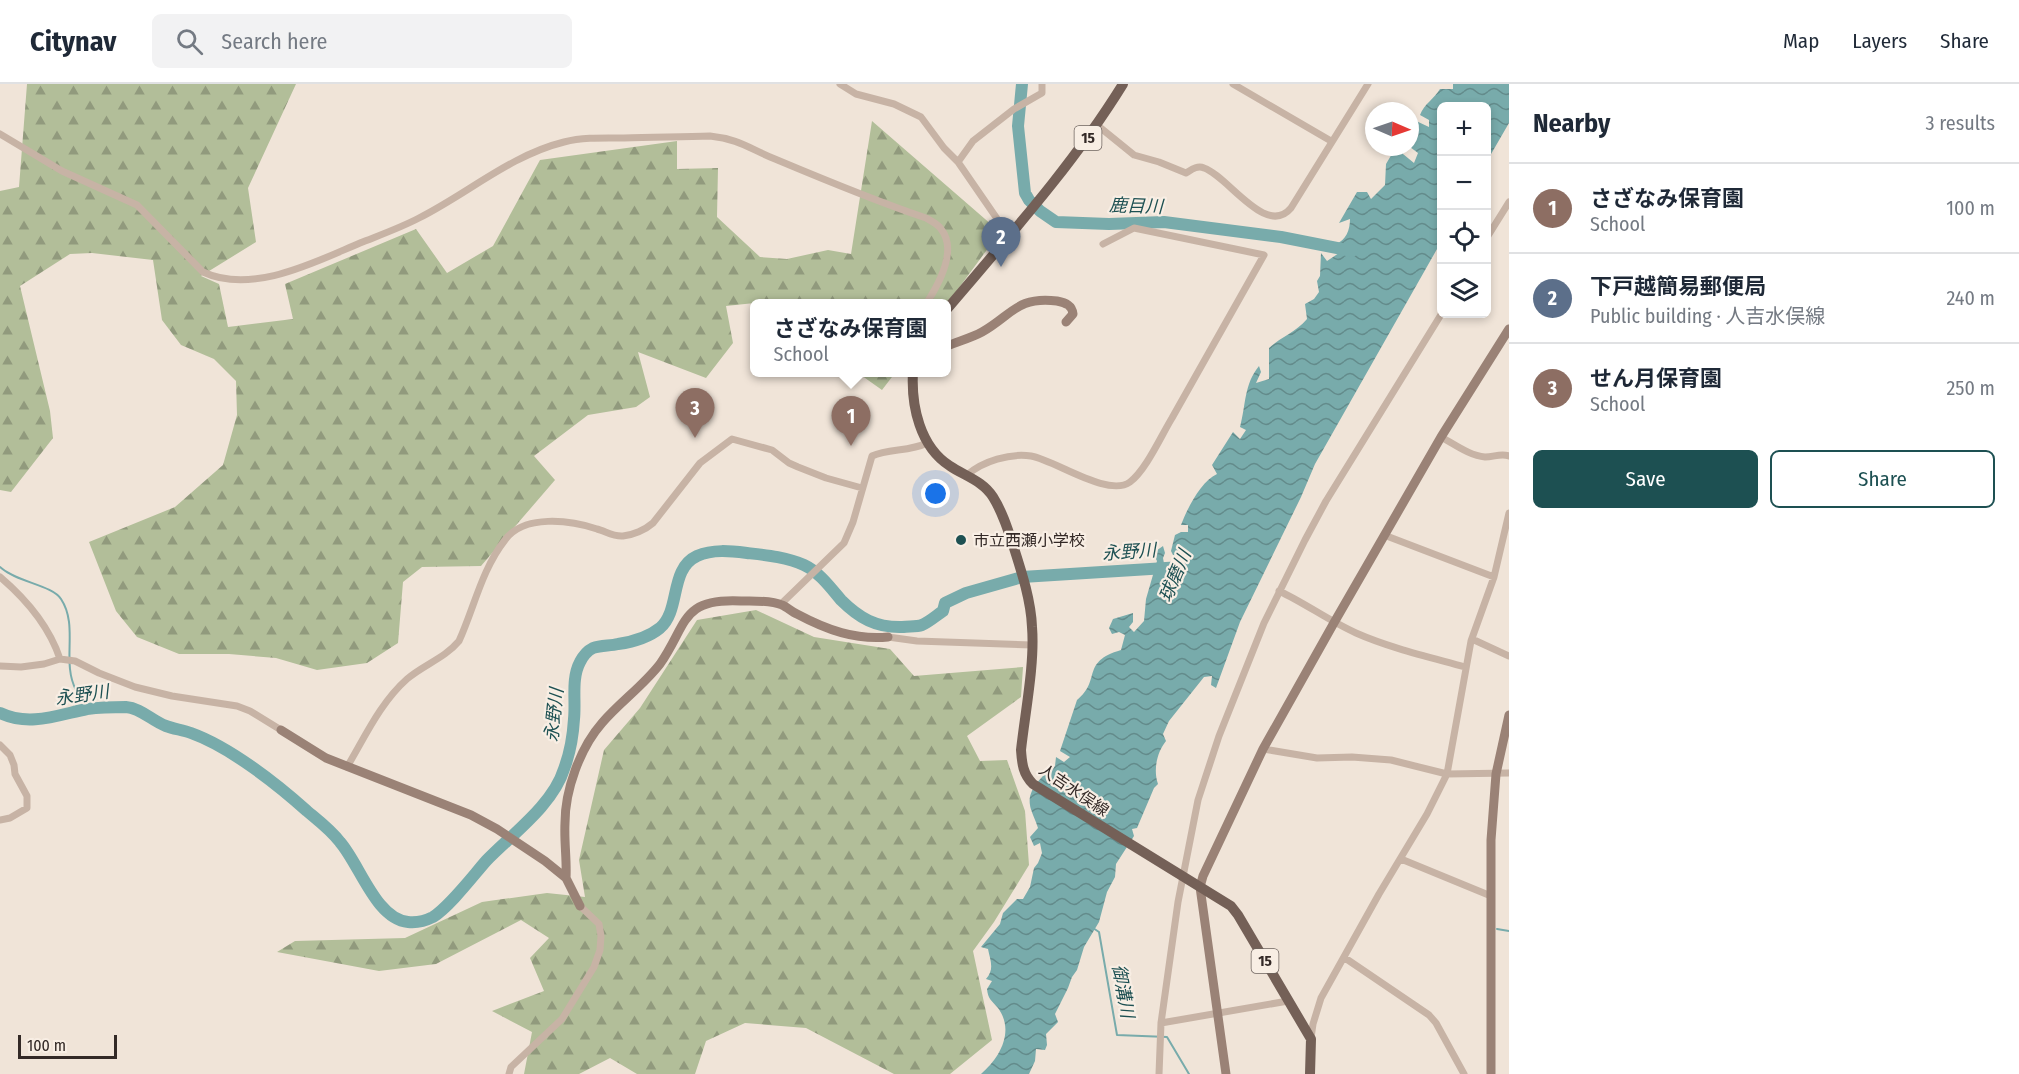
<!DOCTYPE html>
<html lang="en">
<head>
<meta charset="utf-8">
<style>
  body { margin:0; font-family:"Fira Sans Condensed","Noto Sans JP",sans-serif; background:#f2f2f3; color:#1f2937 }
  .controls { position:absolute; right:18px; top:18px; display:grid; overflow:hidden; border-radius:9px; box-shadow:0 3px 9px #0003 }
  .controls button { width:54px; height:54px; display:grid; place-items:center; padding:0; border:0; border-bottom:2px solid #e0e1e3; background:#fff; color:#1f2937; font:30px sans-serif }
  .compass { position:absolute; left:1365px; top:18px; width:54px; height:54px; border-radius:50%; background:#fff; box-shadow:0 3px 9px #0003; rotate:92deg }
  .scale { position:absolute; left:18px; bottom:15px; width:99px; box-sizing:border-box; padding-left:6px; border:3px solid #332926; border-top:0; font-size:16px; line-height:21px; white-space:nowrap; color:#332926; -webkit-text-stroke:4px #f8eee4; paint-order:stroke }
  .you { position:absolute; left:936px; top:410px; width:21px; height:21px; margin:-15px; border:4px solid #fff; border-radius:50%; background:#1a73e8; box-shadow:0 0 0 9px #1a73e833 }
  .badge { display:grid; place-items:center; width:39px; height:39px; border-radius:50%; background:#1d5052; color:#fff; font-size:20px; font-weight:700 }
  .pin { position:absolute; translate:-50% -50px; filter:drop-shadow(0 2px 3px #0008) }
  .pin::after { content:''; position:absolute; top:32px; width:21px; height:18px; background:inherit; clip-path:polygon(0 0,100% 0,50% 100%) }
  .popup { position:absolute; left:750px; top:215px; width:201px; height:78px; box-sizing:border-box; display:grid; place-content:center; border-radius:9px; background:#fff; filter:drop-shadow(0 2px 4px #0005); font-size:20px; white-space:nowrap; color:#747a83 }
  .popup b { font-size:22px; color:#1f2937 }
  .popup::after { content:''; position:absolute; left:50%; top:100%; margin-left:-12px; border:12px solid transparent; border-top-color:#fff }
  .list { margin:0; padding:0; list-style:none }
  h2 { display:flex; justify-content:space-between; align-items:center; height:78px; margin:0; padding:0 24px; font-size:26px }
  h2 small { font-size:20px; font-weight:400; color:#747a83 }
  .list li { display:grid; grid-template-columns:39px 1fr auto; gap:18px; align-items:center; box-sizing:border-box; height:90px; padding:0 24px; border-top:2px solid #e0e1e3 }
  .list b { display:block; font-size:22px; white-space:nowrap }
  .list p { margin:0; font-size:20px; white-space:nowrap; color:#747a83 }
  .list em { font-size:20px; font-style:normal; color:#747a83 }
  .actions { display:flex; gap:12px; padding:18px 24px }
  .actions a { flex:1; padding:14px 0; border:2px solid #1d5052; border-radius:9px; text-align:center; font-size:21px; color:#1d5052 }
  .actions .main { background:#1d5052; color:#fff }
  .icon { flex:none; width:33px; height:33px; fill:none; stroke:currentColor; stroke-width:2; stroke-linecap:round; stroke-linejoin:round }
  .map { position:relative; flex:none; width:1509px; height:990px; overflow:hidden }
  header { display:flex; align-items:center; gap:36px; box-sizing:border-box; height:84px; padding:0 30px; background:#fff; border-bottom:2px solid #e0e1e3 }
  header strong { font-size:28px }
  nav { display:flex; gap:33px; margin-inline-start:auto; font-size:21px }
  .search { width:420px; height:54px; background:#f2f2f3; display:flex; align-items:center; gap:15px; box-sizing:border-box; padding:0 21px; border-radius:9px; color:#747a83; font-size:22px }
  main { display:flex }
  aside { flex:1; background:#fff }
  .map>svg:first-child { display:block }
  .forest { fill:url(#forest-firs) }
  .water { fill:url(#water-waves) }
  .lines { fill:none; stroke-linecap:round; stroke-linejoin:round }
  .stream { stroke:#78abab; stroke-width:2 }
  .river { stroke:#78abab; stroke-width:12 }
  .street { stroke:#c7b3a5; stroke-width:7 }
  .secondary { stroke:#9a8276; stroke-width:9 }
  .primary { stroke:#746057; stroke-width:10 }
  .poi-dot { fill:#1d5052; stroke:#f8eee4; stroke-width:2 }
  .labels { text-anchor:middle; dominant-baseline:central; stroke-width:4.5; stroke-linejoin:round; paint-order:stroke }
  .shield { fill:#f8eee4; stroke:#6e645f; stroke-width:1.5 }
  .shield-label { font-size:15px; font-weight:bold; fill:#332926 }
  .poi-label { font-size:16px; fill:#332926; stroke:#f8eee4; text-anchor:start }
  .street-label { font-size:16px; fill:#332926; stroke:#f8eee4 }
  .water-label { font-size:18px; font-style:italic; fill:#1d5052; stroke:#f8eee4 }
</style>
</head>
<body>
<header>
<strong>Citynav</strong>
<div class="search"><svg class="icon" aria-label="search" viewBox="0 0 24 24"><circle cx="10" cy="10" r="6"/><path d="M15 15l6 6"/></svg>Search here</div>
<nav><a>Map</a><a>Layers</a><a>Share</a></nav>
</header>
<main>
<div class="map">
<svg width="1509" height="990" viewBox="0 0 1509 990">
  <defs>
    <pattern id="forest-firs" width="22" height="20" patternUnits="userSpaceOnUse" patternTransform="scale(1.5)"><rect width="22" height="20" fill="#b2be99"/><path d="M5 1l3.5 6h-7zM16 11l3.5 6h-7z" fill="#919a7d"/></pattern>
    <pattern id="water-waves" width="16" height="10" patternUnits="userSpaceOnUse" patternTransform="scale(1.5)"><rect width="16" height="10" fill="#78abab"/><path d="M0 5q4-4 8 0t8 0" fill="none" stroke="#638b8b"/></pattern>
  </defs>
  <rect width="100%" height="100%" fill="#f0e4d8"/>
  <path class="forest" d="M27,0h269l-48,104 8,54 -55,34 18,8 9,43 65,-8 -8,-35 131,-55 31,44 46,-27 47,-86 137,-19v28l41,-1 -1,49 43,40 27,2 41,-9 23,4 21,-133 128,111 -53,72h-154l-10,-4 -57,6 7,37 -27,35 -68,-26 12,45 -14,10 -48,8 -54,41 21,24 -74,86 -59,1 -19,15 -5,61 -31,20 -50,7 -41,-12 -47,-4h-50l-42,-17 -21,-26 -27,-69 86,-35 48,-42 14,-50 -1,-34 -22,-22 -33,-14 -19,-25 -9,-60 -61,-7 -22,1 -50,32 30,125 3,27 -42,54 -11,-2v-299l19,-4z
    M858,289l37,-1v1l-13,17z
    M756,526l58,27 76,12 24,27 109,-9 -2,30 -54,39 13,25 27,-1 18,51 4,54 -35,57 -21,29 19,89 -42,34h-56l-88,-46 -61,-5 -39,18 -11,33h-58l-27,-16 -31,16h-55l8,-42 -40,-21 52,-20 -14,-33 19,-20 -28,-18 -85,44 -57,7 -102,-19 18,-11 110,-3 77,-36 65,-9 38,4 -6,-37 25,-110 36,-42 57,-88z"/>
  <path class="water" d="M1453,0h56v39l-22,38 -1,-55h-44l-1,136 -126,222 -14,33 -61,125 -24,66 -5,-3 1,-9 -8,1 -35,44 -6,13 3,7c-9,11 -13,29 -8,43l-4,4 -17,40 -5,1 2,7 -18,28 -1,13 -8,15 -8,30 -15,25 -7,23 -5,7 -4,11 -13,26 3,8 -12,12 1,11 -2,5 -9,-1 -1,12 -6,13h-48c19,-16 34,-43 17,-66 -7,-8 -10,-9 -11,-19l5,-8 -6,-2c9,-10 4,-19 2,-30l-7,-2 19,-23 3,-11 14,-14h6l7,-12 4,-19 4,-5 4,-10 -2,-10 -6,3 -4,-9 8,-9c-2,-7 -8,-19 -8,-23 -3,-16 14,-31 25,-39l1,-9 8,5 6,-5 -10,-6 17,-51c25,-20 3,-38 44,-50l4,-15 -6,-3 -7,2 -3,-6 4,-9 20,-6v9l-4,5 5,5 10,-11 2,-22 11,-38 -4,-8 10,-7 2,7 -2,5 2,11 10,-10 -4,-8 4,-16 6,-3h7v-7h-7c6,-16 20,-44 36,-51l-5,-9 21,-33 7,7 6,-9 -6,-3c6,-22 4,-43 19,-61l2,6 -5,11 13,-4v-31c12,-11 27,-16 38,-29l-2,-15 9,-5 5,-7 -2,-11 3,-5 1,-23 6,8 12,-8 -3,-9c10,-4 14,-14 14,-25l-11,4 18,-31h10l4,7 14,-14 1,-21 10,-17h4l3,7 11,9 4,-10 -8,-6v-11l6,-6 -2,-10 15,7v-7l-9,-5c4,-11 14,-16 20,-26h13z"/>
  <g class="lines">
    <path class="stream" d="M0,483c16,15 52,18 61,32 18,27 0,63 15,91 4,7 10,12 15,18
      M1093,844l6,4 18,103 50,2 22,37
      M1497,845l12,2"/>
    <path class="river" d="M1022,0l-4,42 7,67 4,7 11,11 16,11 53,2 55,-2 117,15 71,14
      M0,629c29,14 58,2 87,-4 8,-1 31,-2 39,-2 15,1 26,14 40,19 8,3 17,4 25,7 39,14 86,51 116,78 12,10 24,19 33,31 20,23 36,77 68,80 9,1 17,-1 25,-5 17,-11 39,-40 53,-56 25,-26 67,-56 78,-92 6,-16 9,-33 10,-50 2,-19 -3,-40 6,-57 3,-6 7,-11 13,-14 8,-3 17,-2 25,-4 14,-2 31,-7 42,-16 21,-18 9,-59 37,-72 16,-7 33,-5 50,-3 18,2 40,4 57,12 15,7 26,22 37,35 18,18 35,28 62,27 5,-1 13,0 19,-2 7,-3 15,-10 21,-14l2,-8 21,-10 56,-16 160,-10"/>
    <path class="street" d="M840,0l16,10 38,10 27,13 23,31 14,14
      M1233,0l98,57
      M1097,41l37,30 25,7 27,11c5,-3 11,-8 18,-5 24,8 62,70 87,40l77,-124
      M0,50l62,37 75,34 66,67c49,23 112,-10 157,-29 20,-8 40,-15 59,-25 48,-24 92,-63 145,-76 20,-5 40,-4 60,-4 29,-1 58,-1 86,-2 29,3 40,13 65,23 50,21 100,42 151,59 5,3 12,6 15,11 17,21 -2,55 -15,75
      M1010,150l-10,-11 -42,-61 15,-21 41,-32 28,-16v-9
      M1486,155l23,-37
      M1441,353c13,7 29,19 44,20 9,0 16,-4 24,-1
      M967,391c16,-14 43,-22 64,-19 24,4 77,42 99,26 16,-12 31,-46 42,-64 31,-54 61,-109 92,-163l-130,-27 -31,16
      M1384,451l110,42
      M0,493c27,23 49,49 60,82
      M1279,507c26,12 50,30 77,42 34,15 73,24 109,34
      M781,520l63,-61 9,-21 19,-66c17,-8 37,-4 55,-13
      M888,553l29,4 115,4
      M1472,555l37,17
      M0,582l21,1 23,-3 16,-5 15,2 24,12 36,14 37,9 65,10 13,5 31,19
      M0,661l10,10 4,10 1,9 12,22v12l-17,10 -10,2
      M1263,665l54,9 35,-1 39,3 56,14 62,-1
      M347,683c18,-30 33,-64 60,-88 16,-14 38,-21 52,-38 15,-33 23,-72 46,-101 19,-26 65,-20 92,-11 8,2 17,8 26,7 10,-1 22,-6 30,-13l47,-60 32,-24 40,11 17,13 9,4 28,11 36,10
      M1401,775l90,37
      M1345,874l84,57 7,8 28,51
      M1161,939l127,-22
      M1311,954l2,-14 8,-26 58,-104 48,-80 20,-40 24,-133 23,-64 15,-64
      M509,990l2,-7 51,-48 32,-52 6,-17 1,-14 -2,-12 -19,-18
      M1159,990l2,-51 17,-121 20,-102 21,-64 45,-113 41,-83 21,-39 116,-188"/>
    <path class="secondary" d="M947,262c12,-5 24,-8 35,-14 30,-17 35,-36 75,-31 9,2 15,4 16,13l-7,8
      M281,646l45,28 145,57 26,14 48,32 21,17 14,28
      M566,794c1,-18 -2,-36 -1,-55 0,-33 15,-75 37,-100 18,-21 41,-37 58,-59 28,-40 20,-66 81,-63 12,0 30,-1 41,4 5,2 10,7 15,9 30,16 58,26 91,23
      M1226,990l-26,-187 3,-11 60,-127 72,-128 106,-184 68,-108
      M1491,990v-234l5,-66 13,-59"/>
    <path class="primary" d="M947,225c62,-73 126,-144 176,-225
      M913,288c-2,34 7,75 37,94 15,10 33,15 43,31 10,16 15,33 21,51 8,25 17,53 18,79 3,36 -7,86 -11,123 1,14 2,24 12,34l198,122 7,9 73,124 -1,35"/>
  </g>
  <circle class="poi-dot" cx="961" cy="456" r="6"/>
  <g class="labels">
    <g class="shield">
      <rect x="1074.5" y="42" width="27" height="24" rx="4.5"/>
      <rect x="1251.5" y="865" width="27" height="24" rx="4.5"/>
    </g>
    <g class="shield-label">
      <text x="1088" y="54">15</text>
      <text x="1265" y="877">15</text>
    </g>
    <g class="poi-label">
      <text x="973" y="456">市立西瀬小学校</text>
    </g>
    <g class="street-label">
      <text transform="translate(1074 706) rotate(34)">人吉水俣線</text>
    </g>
    <g class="water-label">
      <text transform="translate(1136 122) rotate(2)">鹿目川</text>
      <text transform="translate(1129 468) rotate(-4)">永野川</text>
      <text transform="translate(1175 492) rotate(-67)">球磨川</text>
      <text transform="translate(82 611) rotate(-8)">永野川</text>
      <text transform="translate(554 631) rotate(-84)">永野川</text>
      <text transform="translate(1123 907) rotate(80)">御溝川</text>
    </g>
  </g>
</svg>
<div class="controls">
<button>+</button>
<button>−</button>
<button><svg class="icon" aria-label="locate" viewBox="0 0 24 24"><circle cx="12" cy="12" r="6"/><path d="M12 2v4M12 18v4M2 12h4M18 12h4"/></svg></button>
<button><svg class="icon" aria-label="layers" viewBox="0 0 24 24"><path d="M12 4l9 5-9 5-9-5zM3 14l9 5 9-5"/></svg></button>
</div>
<svg class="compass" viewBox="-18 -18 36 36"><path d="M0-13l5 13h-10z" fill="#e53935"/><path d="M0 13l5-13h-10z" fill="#747a83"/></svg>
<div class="scale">100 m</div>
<div class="you"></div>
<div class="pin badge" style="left:851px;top:362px;background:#8d6e63">1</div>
<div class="popup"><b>さざなみ保育園</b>School</div>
<div class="pin badge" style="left:1001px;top:183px;background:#5c6f8a">2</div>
<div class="pin badge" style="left:695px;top:354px;background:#8d6e63">3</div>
</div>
<aside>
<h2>Nearby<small>3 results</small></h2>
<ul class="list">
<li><span class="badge" style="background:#8d6e63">1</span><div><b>さざなみ保育園</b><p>School</p></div><em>100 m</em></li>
<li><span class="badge" style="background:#5c6f8a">2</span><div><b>下戸越簡易郵便局</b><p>Public building · 人吉水俣線</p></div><em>240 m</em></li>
<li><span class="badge" style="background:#8d6e63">3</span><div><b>せん月保育園</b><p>School</p></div><em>250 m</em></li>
</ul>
<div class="actions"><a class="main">Save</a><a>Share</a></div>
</aside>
</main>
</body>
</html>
